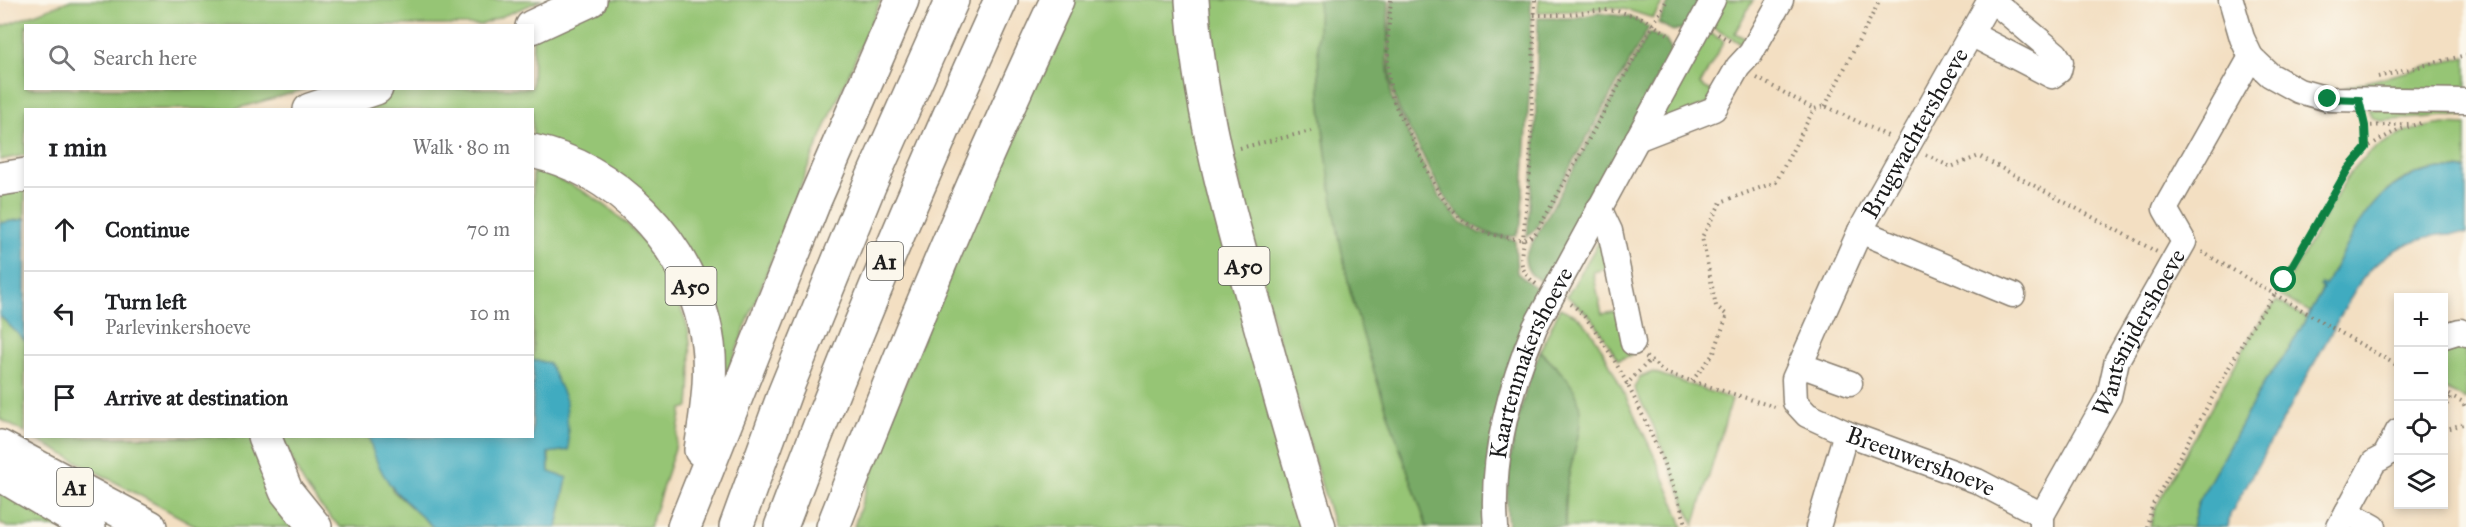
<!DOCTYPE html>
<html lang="en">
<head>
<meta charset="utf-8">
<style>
  body { margin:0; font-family:"IM FELL Great Primer",serif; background:#f6f6f6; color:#202124 }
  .controls { position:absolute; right:18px; bottom:18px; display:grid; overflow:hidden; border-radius:0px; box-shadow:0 3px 9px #0003 }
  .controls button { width:54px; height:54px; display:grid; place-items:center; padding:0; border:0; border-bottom:2px solid #e0e0e0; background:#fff; color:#202124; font:30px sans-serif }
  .stop { position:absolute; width:18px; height:18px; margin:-14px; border:4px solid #0b8043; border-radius:50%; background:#fff }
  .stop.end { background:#0b8043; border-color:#fff; box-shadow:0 2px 6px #0008 }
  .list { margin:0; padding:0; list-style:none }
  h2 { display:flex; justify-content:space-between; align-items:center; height:78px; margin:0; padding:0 24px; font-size:26px }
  h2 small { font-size:20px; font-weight:400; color:#757577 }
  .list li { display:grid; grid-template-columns:39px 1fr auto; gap:18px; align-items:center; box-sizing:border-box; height:84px; padding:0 24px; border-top:2px solid #e0e0e0 }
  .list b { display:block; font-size:22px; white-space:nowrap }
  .list p { margin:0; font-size:20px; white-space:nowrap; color:#757577 }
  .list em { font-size:20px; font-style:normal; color:#757577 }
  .icon { flex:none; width:33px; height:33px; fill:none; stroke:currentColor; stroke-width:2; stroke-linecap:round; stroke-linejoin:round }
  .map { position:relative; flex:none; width:2466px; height:527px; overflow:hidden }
  .search { position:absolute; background:#fff; box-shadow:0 3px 9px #0003; left:24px; top:24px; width:510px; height:66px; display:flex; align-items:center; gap:15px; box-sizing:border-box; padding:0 21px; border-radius:0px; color:#757577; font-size:22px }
  .panel { position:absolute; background:#fff; box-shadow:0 3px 9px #0003; left:24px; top:108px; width:510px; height:330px; border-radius:0px }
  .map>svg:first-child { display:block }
  .green { fill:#96c574; stroke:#597048; stroke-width:1.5 }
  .forest { fill:#78aa66; stroke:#4a6341; stroke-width:1.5 }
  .water { fill:#40abc0; stroke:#2e646e; stroke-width:1.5 }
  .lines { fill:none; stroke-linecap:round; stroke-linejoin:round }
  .minor-casing { stroke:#887e6f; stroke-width:27 }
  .highway-casing { stroke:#887e6f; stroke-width:36 }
  .path { stroke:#887e6f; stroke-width:4; stroke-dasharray:1.5 4.5; stroke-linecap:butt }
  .minor { stroke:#fff; stroke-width:24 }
  .highway { stroke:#fff; stroke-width:33 }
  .route { stroke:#0b8043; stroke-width:8 }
  .labels { text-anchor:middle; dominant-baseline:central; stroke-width:5; stroke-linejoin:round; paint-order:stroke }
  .shield { fill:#fbf7ec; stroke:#5f5e5a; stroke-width:1.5 }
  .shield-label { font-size:22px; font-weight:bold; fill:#1c1c1c }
  .street-label { font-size:24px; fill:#1c1c1c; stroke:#fbf7ec }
</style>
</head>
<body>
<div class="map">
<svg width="2466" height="527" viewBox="0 0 2466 527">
  <rect width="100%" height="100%" fill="#fbf7ec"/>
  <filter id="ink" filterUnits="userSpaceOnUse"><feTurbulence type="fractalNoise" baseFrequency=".0167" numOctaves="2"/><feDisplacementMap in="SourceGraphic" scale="12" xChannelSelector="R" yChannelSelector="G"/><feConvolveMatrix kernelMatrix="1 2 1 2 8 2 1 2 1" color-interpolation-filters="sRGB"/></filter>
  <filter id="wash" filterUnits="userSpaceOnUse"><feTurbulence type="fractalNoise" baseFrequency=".008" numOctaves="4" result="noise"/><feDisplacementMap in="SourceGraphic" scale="24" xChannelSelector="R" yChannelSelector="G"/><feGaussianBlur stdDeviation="1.35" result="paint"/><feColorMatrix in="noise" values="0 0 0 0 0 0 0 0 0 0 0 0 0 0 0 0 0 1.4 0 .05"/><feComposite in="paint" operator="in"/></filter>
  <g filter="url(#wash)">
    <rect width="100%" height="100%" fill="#f3dfc2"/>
    <path class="green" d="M71,0h471l-61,25 -455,1v62l280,1 -71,20 -209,1 -1,45 -25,5v-133z
      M600,0h281l-73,167 -90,230 -29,-141 -156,-114 -1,-32h-209l63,-21 146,-1 1,-58z
      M1071,0h116l123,527h-456c57,-181 141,-353 217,-527z
      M1208,0h111v79l5,62 25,147 31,102 47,137h-93l-62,-209 -41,-174 -17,-83z
      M1539,0h125l-11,18 -25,-8 -18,-3 -40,4 -32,1z
      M1721,0h32l-18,33 15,8 -3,6 -39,-22z
      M1705,30l19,11 -24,44 13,7 -3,11 -43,17 -10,-4z
      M2466,57v35l-124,-4z
      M2368,109l98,1v7l-22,-1 -64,5 -9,-4z
      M2444,124l22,1v45c-84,-11 -108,56 -141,116l-4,-2 2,4 -13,24 -30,-16 65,-115c22,-35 59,-53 99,-57z
      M533,170c68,21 120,65 146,134 3,9 9,20 10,30 3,24 2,49 0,73l-7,2 -7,39 -25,79h-93l10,-49 -18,-6v-108l-16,-4z
      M25,179v40l-25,4v-40z
      M1603,235l7,33 -17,4 9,42 16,-3 13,44 -13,5 -25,-41 -26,-23z
      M2277,301l30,17 -19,33 -23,30 -67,122 -6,24h-42l6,-20 100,-180z
      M1560,308c5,3 12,5 17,8 19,16 31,45 42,67 23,47 47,94 64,144h-118l2,-42 13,-61 -20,-53 -20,-20z
      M0,316l25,25v92l-25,-14z
      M2466,342v58l-22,-12v-45z
      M1653,372l79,27 -38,127 -41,-101 -19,-37 6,-11z
      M32,437h223l47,90h-104z
      M282,437h87l24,54 40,36h-93c-31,-30 -42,-51 -58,-90z
      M0,488l65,39h-58l-7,-4z"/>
    <path class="forest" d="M1319,0h70l-2,58 4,39 34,72 16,29 19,23 19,12 36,7 2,33 24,19 -57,235h-57c-27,-79 -56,-158 -77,-238 -8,-31 -13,-63 -18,-94 -10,-64 -17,-130 -13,-195z
      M1392,0h139l-1,82 -9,142 -5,12c-58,4 -78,-50 -100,-94 -8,-16 -19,-32 -23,-50 -6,-29 -3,-63 -1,-92z
      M1670,0h34l-20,29 -11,2 -15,-8z
      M1598,13l32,4 19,10 -114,203 -8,7 8,-90 3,-129h36z
      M1649,33l16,6 7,12 -124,234c-14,-7 -23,-12 -23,-29z
      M1540,351c12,13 29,26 36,43 12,28 -5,62 -9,91 -2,14 -3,28 -2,42h-57c-6,-51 12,-129 32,-176z"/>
    <path class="water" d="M2441,169l25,1v64c-46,-3 -87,17 -111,56l-111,200 -14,25 -2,12h-36l6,-24 67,-122 23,-30 35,-62 -3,-3 1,-2 4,2c29,-53 48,-109 116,-117z
      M25,219h1l-1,122 -25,-25v-93z
      M533,360l16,3 17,37 3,50 -21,3 1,19 18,6 -10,49h-124c-32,-29 -54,-45 -64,-90l163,-1z"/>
  </g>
  <g filter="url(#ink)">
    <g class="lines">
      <g class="minor-casing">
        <g id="minor">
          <path d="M2231,0l11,38 9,19 19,18 29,16 29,8 138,2"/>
          <path d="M1971,34l81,42 7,-5 2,-9 -5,-8 -64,-54"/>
          <path d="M1637,139l77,-30 24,-42 13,-14 30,-53"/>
          <path d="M1599,208l11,23 23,112"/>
          <path d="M1860,231l153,64"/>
          <path d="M2444,336l16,-5 6,3"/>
          <path d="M1800,365l50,18"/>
          <path id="s1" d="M1846,433l-39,-18 -12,-13 -1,-23 66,-148 130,-231"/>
          <path d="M2347,512l27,15"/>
          <path id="s2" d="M2042,515l67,-119 8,-36 67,-118 -19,-33 86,-152"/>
          <path id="s3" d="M1496,527c-6,-68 13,-137 39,-200l178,-327"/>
          <path id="s4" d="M1818,527l28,-94 131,48 65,34v12"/>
          <path d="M2339,527l35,-65 11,-6 13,-25"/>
        </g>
      </g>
      <g class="highway-casing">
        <path id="highway" d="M1192,0c7,103 32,195 60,295 21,77 43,155 67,232
          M532,27l58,-27
          M310,110l66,-22
          M532,151c84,18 152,89 172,172 11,41 3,87 -3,127
          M0,179l26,-4
          M264,436l22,55 29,36
          M0,447l150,80
          M0,474l89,53
          M684,527l131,-328 87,-199
          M736,527l49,-135 84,-206 83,-186
          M781,527c67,-179 141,-353 220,-527
          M833,527c69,-178 143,-354 224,-527"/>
      </g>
      <path class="path" d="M1391,0c-3,31 -6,66 1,96 4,15 14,28 20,42 21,42 34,88 87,98 13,2 28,8 38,-5l130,-231
        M1535,0l-5,170 -9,88c1,12 5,18 15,26
        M1534,15h31l39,-5 13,1 25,7 29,18
        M1718,34l14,8
        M2378,77l88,-22
        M1757,78l57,31 11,-3 65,31
        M1825,106l55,-106
        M2365,125l1,23
        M2365,126l44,-2
        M1240,148l71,-17
        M1926,155l25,12 28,-11 178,96
        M2202,252l196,114
        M1571,304c41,29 101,172 116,223
        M1646,357l20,16 109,34
        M1692,381l22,-28 13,-38 -11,-9 -14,-69 19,-35 55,-20 38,-73
        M1626,385l23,-24
        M2444,392l19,10 2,5
        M2444,410l7,-14
        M2444,430l22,-7
        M2147,527l5,-21 100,-180 33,-46 62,-111 19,-21 15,-9 17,-9 23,-7"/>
      <use href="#minor" class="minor"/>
      <use href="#highway" class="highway"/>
    </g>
  </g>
  <g class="lines" filter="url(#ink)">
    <path class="route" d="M2284,280l64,-111 18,-21 -1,-22 -6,-26 -31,-1"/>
  </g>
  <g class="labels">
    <g class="shield">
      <rect x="867" y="242" width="36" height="38" rx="4.5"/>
      <rect x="1218.5" y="247" width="51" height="38" rx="4.5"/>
      <rect x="665.5" y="267" width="51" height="38" rx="4.5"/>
      <rect x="57" y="468" width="36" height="38" rx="4.5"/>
    </g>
    <g class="shield-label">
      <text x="885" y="261">A1</text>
      <text x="1244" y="266">A50</text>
      <text x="691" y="286">A50</text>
      <text x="75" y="487">A1</text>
    </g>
    <g class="street-label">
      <text stroke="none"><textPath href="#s1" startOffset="358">Brugwachtershoeve</textPath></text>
      <text stroke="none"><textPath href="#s2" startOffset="207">Wantsnijdershoeve</textPath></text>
      <text stroke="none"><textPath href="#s3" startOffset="170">Kaartenmakershoeve</textPath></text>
      <text stroke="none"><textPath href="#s4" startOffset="178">Breeuwershoeve</textPath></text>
    </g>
  </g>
</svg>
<div class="controls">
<button>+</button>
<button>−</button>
<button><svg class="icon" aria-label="locate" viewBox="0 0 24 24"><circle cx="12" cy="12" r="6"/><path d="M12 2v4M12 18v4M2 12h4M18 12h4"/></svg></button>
<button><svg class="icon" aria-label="layers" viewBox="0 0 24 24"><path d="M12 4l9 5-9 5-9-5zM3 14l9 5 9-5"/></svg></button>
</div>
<div class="stop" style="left:2284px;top:280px"></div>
<div class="stop end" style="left:2328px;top:99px"></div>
<div class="search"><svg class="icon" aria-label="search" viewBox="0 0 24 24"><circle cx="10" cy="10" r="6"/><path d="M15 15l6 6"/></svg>Search here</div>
<section class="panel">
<h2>1 min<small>Walk · 80 m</small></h2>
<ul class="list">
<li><svg class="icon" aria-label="ahead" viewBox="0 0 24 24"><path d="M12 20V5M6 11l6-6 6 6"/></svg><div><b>Continue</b></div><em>70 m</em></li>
<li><svg class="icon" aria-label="left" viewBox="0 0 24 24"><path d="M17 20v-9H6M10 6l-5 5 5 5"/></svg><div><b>Turn left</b><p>Parlevinkershoeve</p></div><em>10 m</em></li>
<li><svg class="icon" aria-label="arrive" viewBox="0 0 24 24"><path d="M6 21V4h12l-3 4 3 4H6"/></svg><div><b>Arrive at destination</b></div></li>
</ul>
</section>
</div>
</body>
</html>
